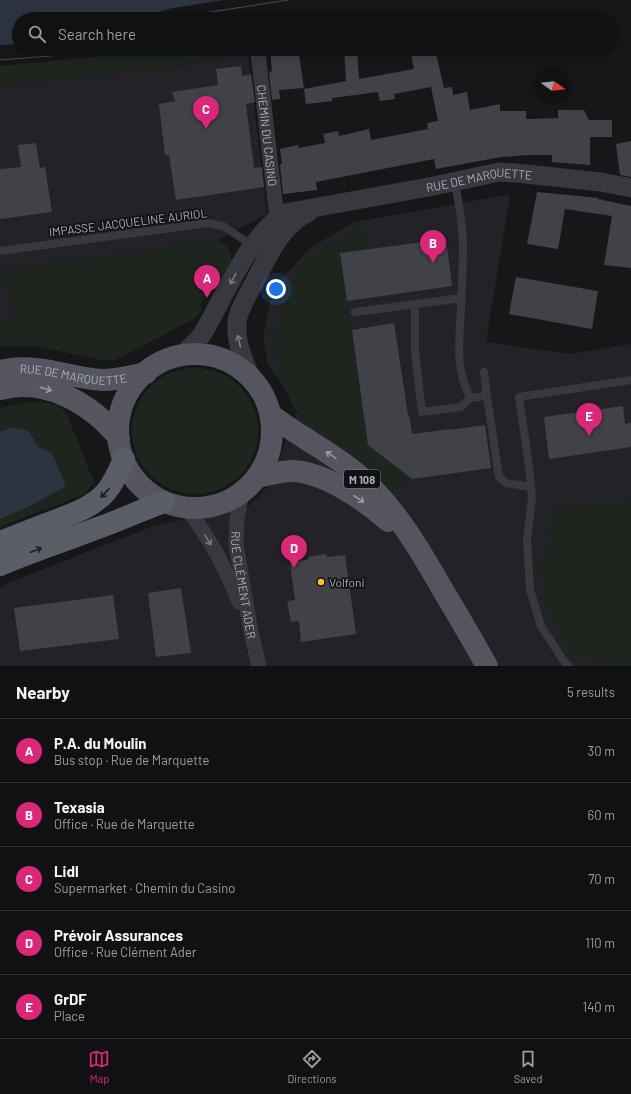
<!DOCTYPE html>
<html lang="en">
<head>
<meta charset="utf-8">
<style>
  body { margin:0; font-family:Barlow,sans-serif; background:#1e1f22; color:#f1f3f6 }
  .compass { position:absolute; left:535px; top:68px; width:36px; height:36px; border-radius:50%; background:#111114; box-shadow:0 2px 10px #0003; rotate:105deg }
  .you { position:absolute; left:276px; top:289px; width:14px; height:14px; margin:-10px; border:3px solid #fff; border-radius:50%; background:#1a73e8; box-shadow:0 0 0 6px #1a73e833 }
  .badge { display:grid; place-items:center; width:26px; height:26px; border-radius:50%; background:#db2777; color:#fff; font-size:13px; font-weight:700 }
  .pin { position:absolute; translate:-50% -33px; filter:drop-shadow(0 1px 2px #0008) }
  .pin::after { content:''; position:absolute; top:21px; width:14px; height:12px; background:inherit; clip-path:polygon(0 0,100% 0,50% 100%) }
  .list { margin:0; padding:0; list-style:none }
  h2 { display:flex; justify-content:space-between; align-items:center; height:52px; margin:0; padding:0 16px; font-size:17px }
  h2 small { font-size:13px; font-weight:400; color:#9c9da0 }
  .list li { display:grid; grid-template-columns:26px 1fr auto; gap:12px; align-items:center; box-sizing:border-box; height:64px; padding:0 16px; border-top:1px solid #303134 }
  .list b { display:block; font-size:15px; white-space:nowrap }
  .list p { margin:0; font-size:13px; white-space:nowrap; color:#9c9da0 }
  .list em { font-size:13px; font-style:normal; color:#9c9da0 }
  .icon { flex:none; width:22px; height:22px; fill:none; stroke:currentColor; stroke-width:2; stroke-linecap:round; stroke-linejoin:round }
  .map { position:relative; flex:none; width:631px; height:666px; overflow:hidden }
  .search { position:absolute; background:#111114; box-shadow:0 2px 10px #0003; left:12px; right:12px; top:12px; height:44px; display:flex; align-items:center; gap:10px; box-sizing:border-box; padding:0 14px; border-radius:22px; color:#9c9da0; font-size:15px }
  .sheet { height:372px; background:#111114 }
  nav { display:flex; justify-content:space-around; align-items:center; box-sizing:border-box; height:56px; border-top:1px solid #303134; background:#111114; font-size:11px; color:#9c9da0 }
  nav a { display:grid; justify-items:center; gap:2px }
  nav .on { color:#db2777 }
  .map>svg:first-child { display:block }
  .built { fill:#232327 }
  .green { fill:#1d251e }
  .water { fill:#2c353f }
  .building { fill:#414247 }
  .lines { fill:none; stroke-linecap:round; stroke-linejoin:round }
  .service { stroke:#38393f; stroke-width:8 }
  .minor { stroke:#38393f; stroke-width:15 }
  .tertiary { stroke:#38393f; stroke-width:19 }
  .primary { stroke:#54555e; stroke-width:22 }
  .trunk { stroke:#5c5e67; stroke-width:22 }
  .tram { stroke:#4b4d54; stroke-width:1 }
  .oneway { stroke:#767983 }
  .oneway2 { stroke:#979ba8 }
  .oneway3 { stroke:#1d1d21 }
  .poi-dot { fill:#fec22a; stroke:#121215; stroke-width:1.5 }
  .labels { text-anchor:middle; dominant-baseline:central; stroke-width:3.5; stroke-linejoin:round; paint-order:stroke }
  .shield { fill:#121215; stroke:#7b7e88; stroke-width:1 }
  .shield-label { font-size:11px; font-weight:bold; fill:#a8adba }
  .street-label { font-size:12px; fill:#a8adba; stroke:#121215 }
  .poi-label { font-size:12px; fill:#a8adba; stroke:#121215; text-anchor:start }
</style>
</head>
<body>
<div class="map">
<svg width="631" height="666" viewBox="0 0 631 666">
  <rect width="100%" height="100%" fill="#17171a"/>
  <path class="built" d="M248,53l19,161 -49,26 -215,30 10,50 -13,5v-239l166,-18z
    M506,195l4,1 -24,146 84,12 61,-10v322h-631v-77l8,-6 148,-58 92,-18 17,-17 17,-39 15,-39 -18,-33 -11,-14 -5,-27 6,-31 6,-21 36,-39 44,-25z"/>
  <path class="green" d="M150,49h98v4l-82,15 -166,18v-20l121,-12z
    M355,228l11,4 -1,16 -25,5 28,192 44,34 -18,12 -67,-57 -30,-22 -18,-33 -5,-40 24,-73z
    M218,240l9,6 4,8v8l-13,19 -6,3 -11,19v9l-7,7 -79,41h-14l-66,-14h-27l-3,-1 -5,2v-22l13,-5 -10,-50z
    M132 431a63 63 0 1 1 126 0a63 63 0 1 1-126 0Z
    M42,402l16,4 8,6 28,70 -9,12 -85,33v-119l21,-5z
    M631,500v166h-30l-14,-13 -9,7 -9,-11 -13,-24 -12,-29 -4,-25v-14h8l2,-48z"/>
  <path class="water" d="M0,0h223l-55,9 -29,10h-120v25l-19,1z
    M11,428l12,1 7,4 8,14 14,6 14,33 -36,20 -30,13v-87z"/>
  <path class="building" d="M270,49h28l6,39 -25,2 1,9 -8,1 -3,-28 3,-1z
    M344,49h13l2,30 55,-10 -4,-20h25l9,39 8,-1 1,8 14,-3 3,18 30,-6v7h26v8l32,-1v-8h26l5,10h23v17h-22v28l-38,-3v-7h-25l-26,2 -65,12 -2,-10 -118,23 1,8 -34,4 -3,-29 2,-1 -2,-15 18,-4 1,3 26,-5 -2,-9 15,-3 1,5 30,-7 2,11 57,-11 -1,-6 11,-2 -7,-34 -37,7 1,5 -15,2 -2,-9 -46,6v3l-26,3 -2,-15 42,-8z
    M241,66l1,10 9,-2 4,28 -9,2 8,64 8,-1 2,20 -88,13 -7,-45h-4l-6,-51 16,-3 -3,-9 46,-7 -2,-16z
    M631,141v36l-11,-2 -4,-31z
    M36,143l4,25 5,-1 7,45 -52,7v-50l21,-2 -3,-22z
    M537,192l62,6 -1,1 33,7v62l-27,-3 8,-49 -47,-7 -7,40 -31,-5z
    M446,239l6,47 -105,15 -7,-48z
    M516,277l82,14 -6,38 -83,-15z
    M394,323l14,92h1l3,19 38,-5v1l35,-5 6,43 -79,11 -44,-34 -16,-115z
    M623,406l2,18 6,-1v24l-82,12 -5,-42z
    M326,554l1,3 18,-2 11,79 -55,8 -2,-21 -8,1 -4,-21 8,-1 -5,-38 18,-2v-3z
    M181,588l10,65 -35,4 -8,-64z
    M113,595l6,44 -99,12 -6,-43z"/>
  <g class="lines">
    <path class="service" d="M455,181c3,21 8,43 8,64 0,20 -1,41 -2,61 -1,35 -7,58 9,92l17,-2 12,81 7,6 25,4
      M0,251l208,-28 15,3 30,20
      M415,305v47l7,60 39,-5 9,-9
      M355,312l107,-14
      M484,372l3,24
      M569,666l-6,-6 -22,-34 -11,-36 -3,-50 5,-43 -3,-31 -10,-69 112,-17"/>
    <g class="minor">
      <path id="s1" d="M258,53l19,166"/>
      <path id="s2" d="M242,492l-5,26 -1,26 15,88 8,34"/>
      <path d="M186,508c23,28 40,61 53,94"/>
    </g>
    <g class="tertiary">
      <path id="s3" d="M181,356l16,-15 6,-8c23,-39 43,-94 82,-120l149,-27 65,-14 17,1 85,9 30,6"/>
      <path d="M251,378c-8,-19 -19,-43 -12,-65 5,-12 12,-24 18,-36 13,-25 26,-53 52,-65"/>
    </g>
    <g class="primary">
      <circle cx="195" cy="431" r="77"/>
      <path id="s4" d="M0,371c39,-9 66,7 103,9 15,0 29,-4 43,-7"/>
      <path d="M0,389c45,-12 91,14 119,49"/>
      <path d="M271,415c27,21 58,36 85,58 38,32 64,77 88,119 15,25 29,49 43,74"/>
      <path d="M257,477c12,-3 24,-6 37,-6 31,2 71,29 94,50"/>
    </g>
    <path class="trunk" d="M0,542c15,-6 31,-12 46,-18 21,-8 45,-15 60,-32 8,-10 13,-21 18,-33
      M0,565c31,-13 64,-24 95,-36 24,-8 46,-19 69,-27"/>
    <path class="tram" d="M166,19l122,-19
      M0,60l51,-4 39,-7"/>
  </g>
  <defs><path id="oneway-shaft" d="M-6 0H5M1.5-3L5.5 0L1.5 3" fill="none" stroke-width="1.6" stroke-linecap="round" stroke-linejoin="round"/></defs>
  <g class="oneway">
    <use href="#oneway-shaft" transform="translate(233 279) rotate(118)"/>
    <use href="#oneway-shaft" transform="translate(239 341) rotate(-103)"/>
    <use href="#oneway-shaft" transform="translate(208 540) rotate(60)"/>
  </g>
  <g class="oneway2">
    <use href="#oneway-shaft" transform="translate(46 389) rotate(17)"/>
    <use href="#oneway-shaft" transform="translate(331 455) rotate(-145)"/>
    <use href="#oneway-shaft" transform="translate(359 499) rotate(34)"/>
  </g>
  <g class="oneway3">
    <use href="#oneway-shaft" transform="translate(105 493) rotate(133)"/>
    <use href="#oneway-shaft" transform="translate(36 550) rotate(-21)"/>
  </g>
  <circle class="poi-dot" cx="321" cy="582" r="4"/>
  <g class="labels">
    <rect class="shield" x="344" y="470" width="36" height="18" rx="3"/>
    <g class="shield-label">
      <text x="362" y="479">M 108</text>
    </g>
    <g class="street-label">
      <text stroke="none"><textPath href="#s1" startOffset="83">CHEMIN DU CASINO</textPath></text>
      <text stroke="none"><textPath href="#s3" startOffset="376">RUE DE MARQUETTE</textPath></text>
      <text transform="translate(128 222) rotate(-7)">IMPASSE JACQUELINE AURIOL</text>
      <text stroke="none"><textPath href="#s4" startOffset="74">RUE DE MARQUETTE</textPath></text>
      <text stroke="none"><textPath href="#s2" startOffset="94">RUE CLÉMENT ADER</textPath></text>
    </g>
    <g class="poi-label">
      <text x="329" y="582">Volfoni</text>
    </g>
  </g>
</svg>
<svg class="compass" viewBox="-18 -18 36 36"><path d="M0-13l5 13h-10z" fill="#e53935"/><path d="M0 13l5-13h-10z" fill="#9c9da0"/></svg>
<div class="you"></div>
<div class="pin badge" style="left:207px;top:298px">A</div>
<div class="pin badge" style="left:433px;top:263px">B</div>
<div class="pin badge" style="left:206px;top:129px">C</div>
<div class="pin badge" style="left:294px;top:568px">D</div>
<div class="pin badge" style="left:589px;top:436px">E</div>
<div class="search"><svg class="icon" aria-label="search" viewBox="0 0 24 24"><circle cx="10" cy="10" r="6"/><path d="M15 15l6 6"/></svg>Search here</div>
</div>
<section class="sheet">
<h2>Nearby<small>5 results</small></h2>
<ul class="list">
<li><span class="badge">A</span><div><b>P.A. du Moulin</b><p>Bus stop · Rue de Marquette</p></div><em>30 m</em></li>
<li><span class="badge">B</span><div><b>Texasia</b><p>Office · Rue de Marquette</p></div><em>60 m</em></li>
<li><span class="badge">C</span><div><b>Lidl</b><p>Supermarket · Chemin du Casino</p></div><em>70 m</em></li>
<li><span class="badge">D</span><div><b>Prévoir Assurances</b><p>Office · Rue Clément Ader</p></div><em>110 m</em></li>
<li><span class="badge">E</span><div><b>GrDF</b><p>Place</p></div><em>140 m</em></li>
</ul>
</section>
<nav>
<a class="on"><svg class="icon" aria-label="map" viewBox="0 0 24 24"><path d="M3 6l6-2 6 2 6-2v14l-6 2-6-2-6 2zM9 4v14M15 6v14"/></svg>Map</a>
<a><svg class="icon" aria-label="directions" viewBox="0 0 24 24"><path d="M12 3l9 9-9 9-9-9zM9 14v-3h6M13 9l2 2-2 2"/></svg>Directions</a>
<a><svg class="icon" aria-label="saved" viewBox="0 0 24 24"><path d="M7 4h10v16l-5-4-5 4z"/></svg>Saved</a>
</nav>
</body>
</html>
